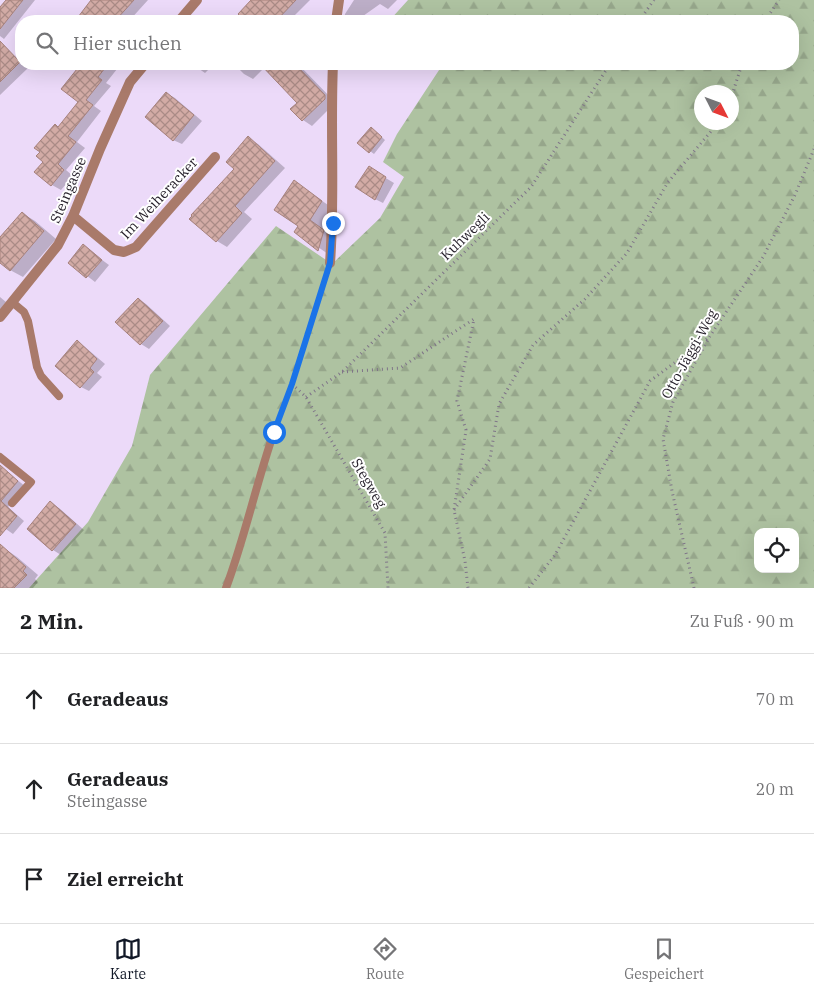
<!DOCTYPE html>
<html lang="de">
<head>
<meta charset="utf-8">
<style>
  body { margin:0; font-family:"IBM Plex Serif",serif; background:#f6f6f6; color:#202124 }
  .controls { position:absolute; right:15px; bottom:15px; display:grid; overflow:hidden; border-radius:10px; box-shadow:0 5px 20px #0002 }
  .controls button { width:45px; height:45px; display:grid; place-items:center; padding:0; border:0; border-bottom:1px solid #e0e0e0; background:#fff; color:#202124; font:25px sans-serif }
  .compass { position:absolute; left:694px; top:85px; width:45px; height:45px; border-radius:50%; background:#fff; box-shadow:0 5px 20px #0002; rotate:132deg }
  .stop { position:absolute; width:15px; height:15px; margin:-11px; border:4px solid #1a73e8; border-radius:50%; background:#fff }
  .stop.end { background:#1a73e8; border-color:#fff; box-shadow:0 1px 5px #0008 }
  .list { margin:0; padding:0; list-style:none }
  h2 { display:flex; justify-content:space-between; align-items:center; height:65px; margin:0; padding:0 20px; font-size:21px }
  h2 small { font-size:16px; font-weight:400; color:#757577 }
  .list li { display:grid; grid-template-columns:32px 1fr auto; gap:15px; align-items:center; box-sizing:border-box; height:90px; padding:0 20px; border-top:1px solid #e0e0e0 }
  .list b { display:block; font-size:19px; white-space:nowrap }
  .list p { margin:0; font-size:16px; white-space:nowrap; color:#757577 }
  .list em { font-size:16px; font-style:normal; color:#757577 }
  .icon { flex:none; width:28px; height:28px; fill:none; stroke:currentColor; stroke-width:2; stroke-linecap:round; stroke-linejoin:round }
  .map { position:relative; flex:none; width:814px; height:588px; overflow:hidden }
  .search { position:absolute; background:#fff; box-shadow:0 5px 20px #0002; left:15px; right:15px; top:15px; height:55px; display:flex; align-items:center; gap:12px; box-sizing:border-box; padding:0 18px; border-radius:20px; color:#757577; font-size:19px }
  .sheet { height:335px; background:#fff }
  nav { display:flex; justify-content:space-around; align-items:center; box-sizing:border-box; height:70px; border-top:1px solid #e0e0e0; background:#fff; font-size:14px; color:#757577 }
  nav a { display:grid; justify-items:center; gap:2px }
  nav .on { color:#111827 }
  .map>svg:first-child { display:block }
  .forest { fill:url(#forest-firs); fill-rule:evenodd }
  .shadow { fill:#0003 }
  .building { fill:url(#building-cross-hatch); stroke:#a6817c }
  .lines { fill:none; stroke-linecap:round; stroke-linejoin:round }
  .path { stroke:#7f7488; stroke-width:3; stroke-dasharray:1 4; stroke-linecap:butt }
  .lane { stroke:#a97a6a; stroke-width:8 }
  .street { stroke:#a97a6a; stroke-width:10 }
  .route { stroke:#1a73e8; stroke-width:6 }
  .labels { text-anchor:middle; dominant-baseline:central; stroke-width:4; stroke-linejoin:round; paint-order:stroke }
  .street-label { font-size:14px; fill:#241e29; stroke:#fff }
</style>
</head>
<body>
<div class="map">
<svg width="814" height="588" viewBox="0 0 814 588">
  <defs>
    <pattern id="forest-firs" width="22" height="20" patternUnits="userSpaceOnUse" patternTransform="scale(1.25)"><rect width="22" height="20" fill="#aec2a1"/><path d="M5 1l3.5 6h-7zM16 11l3.5 6h-7z" fill="#96a68b"/></pattern>
    <pattern id="building-cross-hatch" width="8" height="8" patternUnits="userSpaceOnUse" patternTransform="scale(1.25)"><rect width="8" height="8" fill="#d2aba5"/><path d="M0 0l8 8M0 8l8-8" fill="none" stroke="#aa8b86"/></pattern>
  </defs>
  <rect width="100%" height="100%" fill="#ecdaf9"/>
  <path class="forest" d="M408,0h406v588h-785l59,-66 44,-76 18,-71 126,-149 56,38 48,-46 24,-41 -21,-15 14,-28 46,-70h350v-43h-404zM702,92h30v30h-30zM758,532h37v37h-37z"/>
  <path class="shadow" d="M7,0h28l-31,39 -4,-3v-27z
    M93,0h55l-19,21h-53z
    M253,0h57l-21,21h-42l-7,-7z
    M354,0h43l-9,9 -8,-5 -24,17h-10l-2,-1 1,-6z
    M11,54l8,5 2,5h3l4,4 -28,27v-30z
    M83,64h38l-15,19 5,3 -17,20 7,5 -24,31 8,6 -19,22 7,6 -12,14 -9,-5 -7,-24 14,-33 20,-26 -16,-13z
    M192,64h22l-9,9z
    M234,64h64l36,37v3l-22,22 -9,-6 -11,-11 7,-6 -34,-36 -12,12 -9,-5z
    M166,93l9,5 27,23 -20,23 -9,-4z
    M375,131l10,9 -11,14 -15,-11z
    M248,138l10,6 27,24 -41,44 8,7 -25,28 -10,-6 19,-72z
    M369,168l25,15 -11,20 -8,-4z
    M294,182l40,27 -12,19 14,10 -5,18 -35,-24 4,-6z
    M22,213l13,8 21,18 -33,38 -13,-7 -10,-9v-22z
    M83,246l26,19 -14,17 -26,-20z
    M0,297l6,5 -6,8z
    M138,299l8,5 24,22 -21,23 -8,-5 -24,-22z
    M77,342l8,5 20,17 -8,9 5,4 -13,14 -8,-4z
    M0,466l26,21 -18,20 16,14 -11,13 -13,-9z
    M51,503l8,5 25,22 -23,25 -8,-5 -25,-21z
    M5,549l12,8 21,18 -3,4 3,3 -5,6h-33v-33z"/>
  <path class="building" d="M6,0h17l-23,29v-22z
    M91,0h43l-19,21h-40z
    M251,0h45l-20,21h-31l-7,-7z
    M0,41l20,21 -20,20z
    M81,64h27l-10,13 4,3 -16,20 7,5 -25,31 8,6 -18,22 6,6 -13,16 -17,-14 9,-10 -7,-6 4,-4 -6,-4 21,-24 3,3 20,-25 -17,-13z
    M260,64h35l30,31v4l-23,22 -12,-12 7,-6z
    M166,92l28,23 -21,26 -28,-24z
    M371,127l11,10 -13,16 -12,-10z
    M248,136l27,25 -40,45 7,7 -26,29 -27,-23 3,-3 -1,-1 43,-46 -8,-7z
    M369,166l17,11 -11,23 -20,-13z
    M294,180l28,21 -12,19 14,10 -6,21 -24,-19 4,-6 -24,-16z
    M22,212l22,19 -34,40 -10,-8v-26z
    M83,244l19,16 -16,18 -18,-15z
    M138,298l25,23 -23,24 -25,-23z
    M77,340l20,19 -7,9 4,4 -14,16 -25,-22z
    M0,465l18,16 -17,20 16,15 -17,20z
    M50,501l26,23 -24,27 -25,-22z
    M0,544l26,23 -3,4 4,4 -13,13h-14z"/>
  <g class="lines">
    <path class="path" d="M639,21l15,-21
      M765,21l14,-21
      M732,95l10,-31
      M342,372l58,-4 74,-49 -17,82 9,29 -12,80 11,51 3,27
      M292,384l14,13 79,136 3,55
      M306,397l36,-25 189,-185 79,-123
      M278,421l14,-37 34,-109
      M454,510l36,-51 9,-55 34,-59 52,-46 42,-46 41,-71 51,-60
      M529,588l26,-33 95,-174 58,-43
      M694,588l-22,-97 -9,-52 10,-37 37,-66 53,-79 32,-62 19,-46"/>
    <path class="lane" d="M12,302l12,10 4,9 9,46 4,9 18,20
      M0,457l31,25 -19,21
      M226,588c19,-51 30,-104 48,-156"/>
    <path class="street" d="M179,21l18,-21
      M336,21l3,-21
      M73,216l41,34 10,2 12,-5 79,-90
      M330,263c5,-67 0,-133 3,-199
      M0,317l58,-72 15,-29 27,-67 30,-67 15,-18"/>
  </g>
  <g class="lines">
    <path class="route" d="M274,432l18,-48 38,-121 3,-40"/>
  </g>
  <g class="labels">
    <g class="street-label">
      <text transform="translate(68 190) rotate(-67)">Steingasse</text>
      <text transform="translate(159 198) rotate(-47)">Im Weiheracker</text>
      <text transform="translate(465 236) rotate(-44)">Kuhwegli</text>
      <text transform="translate(689 354) rotate(-61)">Otto-Jäggi-Weg</text>
      <text transform="translate(369 483) rotate(60)">Stegweg</text>
    </g>
  </g>
</svg>
<div class="controls">
<button><svg class="icon" aria-label="locate" viewBox="0 0 24 24"><circle cx="12" cy="12" r="6"/><path d="M12 2v4M12 18v4M2 12h4M18 12h4"/></svg></button>
</div>
<svg class="compass" viewBox="-18 -18 36 36"><path d="M0-13l5 13h-10z" fill="#e53935"/><path d="M0 13l5-13h-10z" fill="#757577"/></svg>
<div class="stop" style="left:274px;top:432px"></div>
<div class="stop end" style="left:333px;top:223px"></div>
<div class="search"><svg class="icon" aria-label="search" viewBox="0 0 24 24"><circle cx="10" cy="10" r="6"/><path d="M15 15l6 6"/></svg>Hier suchen</div>
</div>
<section class="sheet">
<h2>2 Min.<small>Zu Fuß · 90 m</small></h2>
<ul class="list">
<li><svg class="icon" aria-label="ahead" viewBox="0 0 24 24"><path d="M12 20V5M6 11l6-6 6 6"/></svg><div><b>Geradeaus</b></div><em>70 m</em></li>
<li><svg class="icon" aria-label="ahead" viewBox="0 0 24 24"><path d="M12 20V5M6 11l6-6 6 6"/></svg><div><b>Geradeaus</b><p>Steingasse</p></div><em>20 m</em></li>
<li><svg class="icon" aria-label="arrive" viewBox="0 0 24 24"><path d="M6 21V4h12l-3 4 3 4H6"/></svg><div><b>Ziel erreicht</b></div></li>
</ul>
</section>
<nav>
<a class="on"><svg class="icon" aria-label="map" viewBox="0 0 24 24"><path d="M3 6l6-2 6 2 6-2v14l-6 2-6-2-6 2zM9 4v14M15 6v14"/></svg>Karte</a>
<a><svg class="icon" aria-label="directions" viewBox="0 0 24 24"><path d="M12 3l9 9-9 9-9-9zM9 14v-3h6M13 9l2 2-2 2"/></svg>Route</a>
<a><svg class="icon" aria-label="saved" viewBox="0 0 24 24"><path d="M7 4h10v16l-5-4-5 4z"/></svg>Gespeichert</a>
</nav>
</body>
</html>
